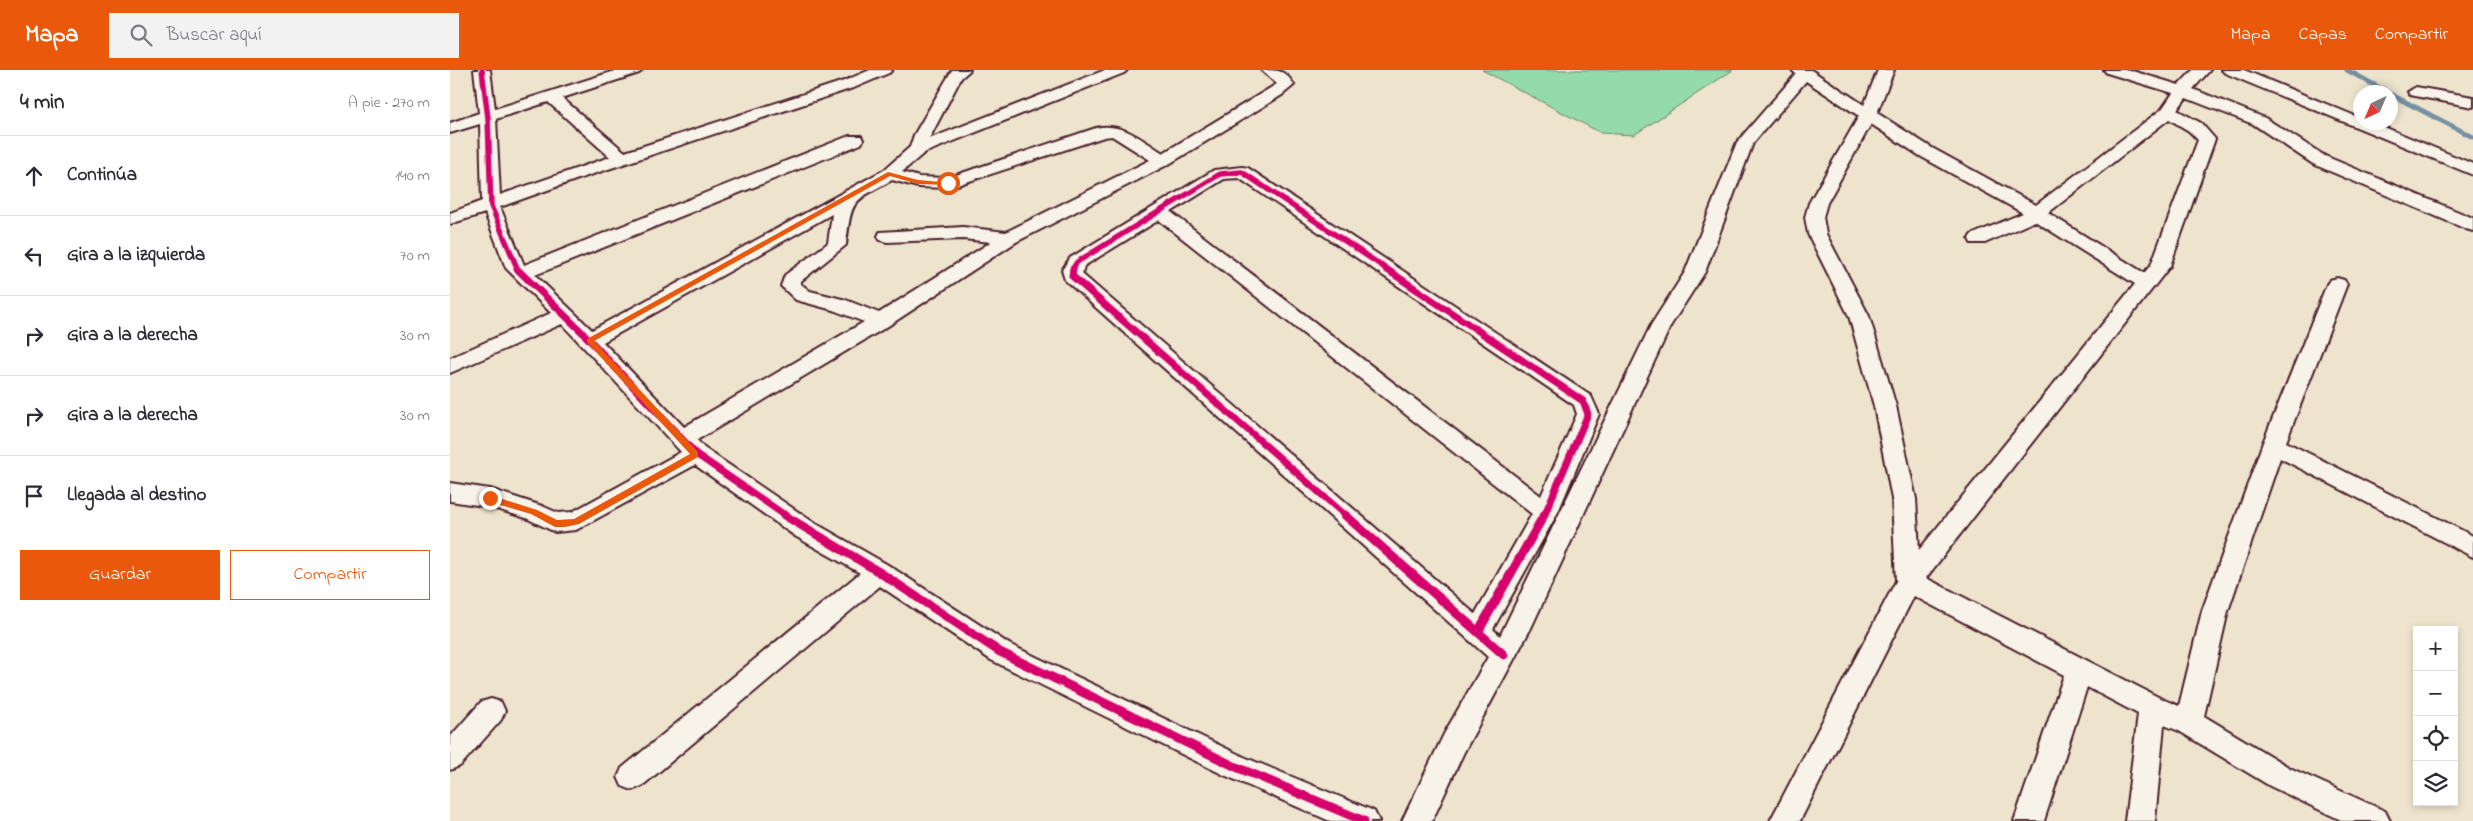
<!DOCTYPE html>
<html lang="es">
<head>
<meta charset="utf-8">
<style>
  body { margin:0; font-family:"Indie Flower",sans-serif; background:#f2f2f3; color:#2b2b33 }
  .controls { position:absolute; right:15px; bottom:15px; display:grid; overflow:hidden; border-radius:0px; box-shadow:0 2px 8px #0003 }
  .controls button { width:45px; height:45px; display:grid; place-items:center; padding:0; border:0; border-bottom:1px solid #e1e1e2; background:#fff; color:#2b2b33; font:25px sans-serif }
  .compass { position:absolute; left:1903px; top:15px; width:45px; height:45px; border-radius:50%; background:#fff; box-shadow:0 2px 8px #0003; rotate:224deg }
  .stop { position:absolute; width:15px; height:15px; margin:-11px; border:4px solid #ea580c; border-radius:50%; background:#fff }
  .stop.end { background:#ea580c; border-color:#fff; box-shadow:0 1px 5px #0008 }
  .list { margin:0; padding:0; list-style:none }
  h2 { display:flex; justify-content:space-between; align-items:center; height:65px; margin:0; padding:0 20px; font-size:21px }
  h2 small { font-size:16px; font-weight:400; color:#7c7c81 }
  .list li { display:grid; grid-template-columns:32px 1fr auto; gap:15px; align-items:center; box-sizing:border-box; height:80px; padding:0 20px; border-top:1px solid #e1e1e2 }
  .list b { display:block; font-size:19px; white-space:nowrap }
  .list em { font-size:16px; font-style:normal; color:#7c7c81 }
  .actions { display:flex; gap:10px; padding:15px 20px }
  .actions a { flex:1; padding:11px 0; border:1px solid #ea580c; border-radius:0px; text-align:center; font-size:18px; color:#ea580c }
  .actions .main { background:#ea580c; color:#fff }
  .icon { flex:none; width:28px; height:28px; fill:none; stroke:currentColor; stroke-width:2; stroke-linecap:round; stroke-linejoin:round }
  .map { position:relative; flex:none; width:2023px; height:751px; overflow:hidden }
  header { display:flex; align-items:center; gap:30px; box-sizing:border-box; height:70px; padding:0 25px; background:#ea580c; color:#fff }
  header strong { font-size:24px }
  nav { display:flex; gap:28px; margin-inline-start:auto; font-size:18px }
  .search { width:350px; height:45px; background:#f2f2f3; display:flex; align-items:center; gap:12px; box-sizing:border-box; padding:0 18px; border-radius:0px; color:#7c7c81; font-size:19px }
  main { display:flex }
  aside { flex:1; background:#fff }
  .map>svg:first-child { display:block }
  .green { fill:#93dbaa; stroke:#6e7d6a }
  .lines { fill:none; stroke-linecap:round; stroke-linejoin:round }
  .stream { stroke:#7590a3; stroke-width:5 }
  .minor-casing { stroke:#4a1f2b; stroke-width:4 }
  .minor { fill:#f7f3e8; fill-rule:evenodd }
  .cycleway-far2-casing { stroke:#f7f3e8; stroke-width:8 }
  .cycleway-far1-casing { stroke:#f7f3e8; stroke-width:10 }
  .cycleway-casing { stroke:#f7f3e8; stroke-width:12 }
  .cycleway-far2 { stroke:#d6006c; stroke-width:5.5 }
  .cycleway-far1 { stroke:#d6006c; stroke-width:7 }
  .cycleway { stroke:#d6006c; stroke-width:9 }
  .route { fill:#ea580c }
</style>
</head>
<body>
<header>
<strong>Mapa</strong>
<div class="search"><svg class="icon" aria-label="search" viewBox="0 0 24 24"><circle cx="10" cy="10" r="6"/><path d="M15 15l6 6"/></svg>Buscar aquí</div>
<nav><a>Mapa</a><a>Capas</a><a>Compartir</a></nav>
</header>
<main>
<aside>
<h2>4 min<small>A pie · 270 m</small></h2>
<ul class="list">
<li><svg class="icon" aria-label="ahead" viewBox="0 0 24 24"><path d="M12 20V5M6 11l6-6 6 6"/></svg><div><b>Continúa</b></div><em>140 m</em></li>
<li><svg class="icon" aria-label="left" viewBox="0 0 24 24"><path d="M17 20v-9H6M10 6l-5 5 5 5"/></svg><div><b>Gira a la izquierda</b></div><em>70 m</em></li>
<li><svg class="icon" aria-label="right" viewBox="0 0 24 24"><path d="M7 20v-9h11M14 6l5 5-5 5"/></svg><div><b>Gira a la derecha</b></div><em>30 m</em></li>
<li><svg class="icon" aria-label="right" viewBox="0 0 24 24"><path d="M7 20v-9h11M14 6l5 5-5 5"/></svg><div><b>Gira a la derecha</b></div><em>30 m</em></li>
<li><svg class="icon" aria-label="arrive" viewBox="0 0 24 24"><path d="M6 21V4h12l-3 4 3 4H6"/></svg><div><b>Llegada al destino</b></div></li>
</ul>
<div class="actions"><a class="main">Guardar</a><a>Compartir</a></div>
</aside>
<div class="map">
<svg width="2023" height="751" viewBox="0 0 2023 751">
  <rect width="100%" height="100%" fill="#eee4ce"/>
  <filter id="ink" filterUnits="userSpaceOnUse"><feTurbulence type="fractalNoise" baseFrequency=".02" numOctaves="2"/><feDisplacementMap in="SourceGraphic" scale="10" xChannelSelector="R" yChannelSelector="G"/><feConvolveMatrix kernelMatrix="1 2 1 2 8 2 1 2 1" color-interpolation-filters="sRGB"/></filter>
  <g filter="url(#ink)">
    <path class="green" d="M1032,0h251l-99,65 -33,-2z"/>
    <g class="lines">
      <path class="stream" d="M1897,0l40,22
        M1940,24l83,43"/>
      <g class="minor-casing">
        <path id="minor" d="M24,0h16l5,39 123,-39h24l-3,3 -77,25 63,54 219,-71 26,-11h22l-3,3 -33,14 -275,91 -81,29 24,58 325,-129h12l2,4 -2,4 -326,131 57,55 292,-160 26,-23 4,-12 38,-65h18l-9,8 -32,61 176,-69h22l-3,3 -200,80 -22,19 17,5 28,1 149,-50c26,-6 46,12 67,25l114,-69 -16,-14c18,0 24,0 33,15l-12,10 -113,69 -153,78 -128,84 -191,114 7,8 109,74 75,43 121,79 235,113 130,54 5,10h-49l-106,-46 -233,-115 -111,-74 -238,200 -10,4 -10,-4 -4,-9 4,-9 238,-195 -65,-37 -100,-71 -119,65 -21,2 -29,-14 -36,-11 -40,-6v-18l40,6 52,17 16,7 14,-1 109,-60 -119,-128 -112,49v-15l101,-45 -45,-45 -21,-55 -35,11v-11l32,-12 -2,-77 -30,9v-10l29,-10zM98,32l62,55 -110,38 -4,-76zM662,66l38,24 -144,72 -43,-5 -83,5 -2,4 2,4 7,2 76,-3 28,3 -112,71 -33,-13 -36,-9 -9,-7v-3l45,-36c6,-47 5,-42 46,-65l26,7 30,1 156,-51zM382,144l-4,29 -43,32 -4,11 15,14 37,10 31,12 -180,105 -81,-85z
          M1342,0h19l53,35 14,-35h16l-17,43 55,35 104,57 126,-96 11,-16 -66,-20 -3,-3h25l50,15 14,-15h17l-17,19 72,29 60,38 148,62v13l-7,-2 -153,-65 -60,-40 -67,-26 -9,12 24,13 14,16 -45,127 -244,312 236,121 17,7 23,-95 60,-166 65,-161 3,-4 7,-2 7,2 3,4 -61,158 187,94v21l-193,-99 -52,153 -24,105 86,52 95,43 5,10h-47l-73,-35 -91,-55 -15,-6 -9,96h-30l13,-107 -51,-27 -43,134h-30l50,-146 -150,-79 -114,225h-30l126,-240 -4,-82 -18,-93 -25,-90 -41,-82 -3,-17 4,-14 50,-87 -53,-35 -53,62 -48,129 -34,53 -139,301 -68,126 -32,69h-30l42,-87 44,-77 -423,-377 -3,-10 8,-12 144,-88 28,-3 6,1 343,228 8,18 -41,98 -65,117 7,7 151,-311 34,-53 52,-130 59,-68zM1719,49l20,12 9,9 -47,125 -7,8 -96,-60zM1421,54l49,32 103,57 -52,22 -2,4 2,4h14l50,-22 100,63 -216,266 -3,-51 -20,-93 -27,-90 -43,-82 -3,-17 4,-14zM789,108l335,227 3,9 -36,82 -370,-284 53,-33zM709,150l373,294 -57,100 -393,-340 2,-8z
          M1772,0h22l116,48v4h12l101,42v11l-248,-102z
          M1966,17l57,10v10l-63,-12 -2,-3z
          M41,629l10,3 4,9 -4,9 -41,46 -10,4v-33l31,-35z"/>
      </g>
      <use href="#minor" class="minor"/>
      <g class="cycleway-far2-casing">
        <path id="cycleway-far2" d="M32,0l6,48 3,88 27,64
          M622,200l5,-8 143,-88 22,-2 146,98"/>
      </g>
      <g class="cycleway-far1-casing">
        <path id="cycleway-far1" d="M67,199l66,64 113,121 90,62
          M623,199l-1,7 274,240
          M936,199l197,132 5,13 -44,102"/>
      </g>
      <g class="cycleway-casing">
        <path id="cycleway" d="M334,445l95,57 121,80 234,114 130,55
          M895,445l159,140
          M1028,562l66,-117"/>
      </g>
      <use href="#cycleway-far2" class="cycleway-far2"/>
      <use href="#cycleway-far1" class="cycleway-far1"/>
      <use href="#cycleway" class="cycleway"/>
    </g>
  </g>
  <path class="route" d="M438,102l30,8 34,3 -4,2 -30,-1 -28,-8 -296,165 104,111v5l-119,67 -14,3h-10l-24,-13 -44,-13 -1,-3 4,-3 47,15 20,10 17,-1 116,-65 -103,-112v-3z"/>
</svg>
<div class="controls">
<button>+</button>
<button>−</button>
<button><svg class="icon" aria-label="locate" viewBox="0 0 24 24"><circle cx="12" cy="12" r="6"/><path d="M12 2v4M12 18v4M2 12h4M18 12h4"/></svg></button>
<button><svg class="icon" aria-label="layers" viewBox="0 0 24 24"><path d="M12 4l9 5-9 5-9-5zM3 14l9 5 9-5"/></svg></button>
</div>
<svg class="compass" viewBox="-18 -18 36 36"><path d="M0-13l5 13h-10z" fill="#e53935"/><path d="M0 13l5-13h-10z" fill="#7c7c81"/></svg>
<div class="stop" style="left:498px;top:113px"></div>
<div class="stop end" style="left:40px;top:428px"></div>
</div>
</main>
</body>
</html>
